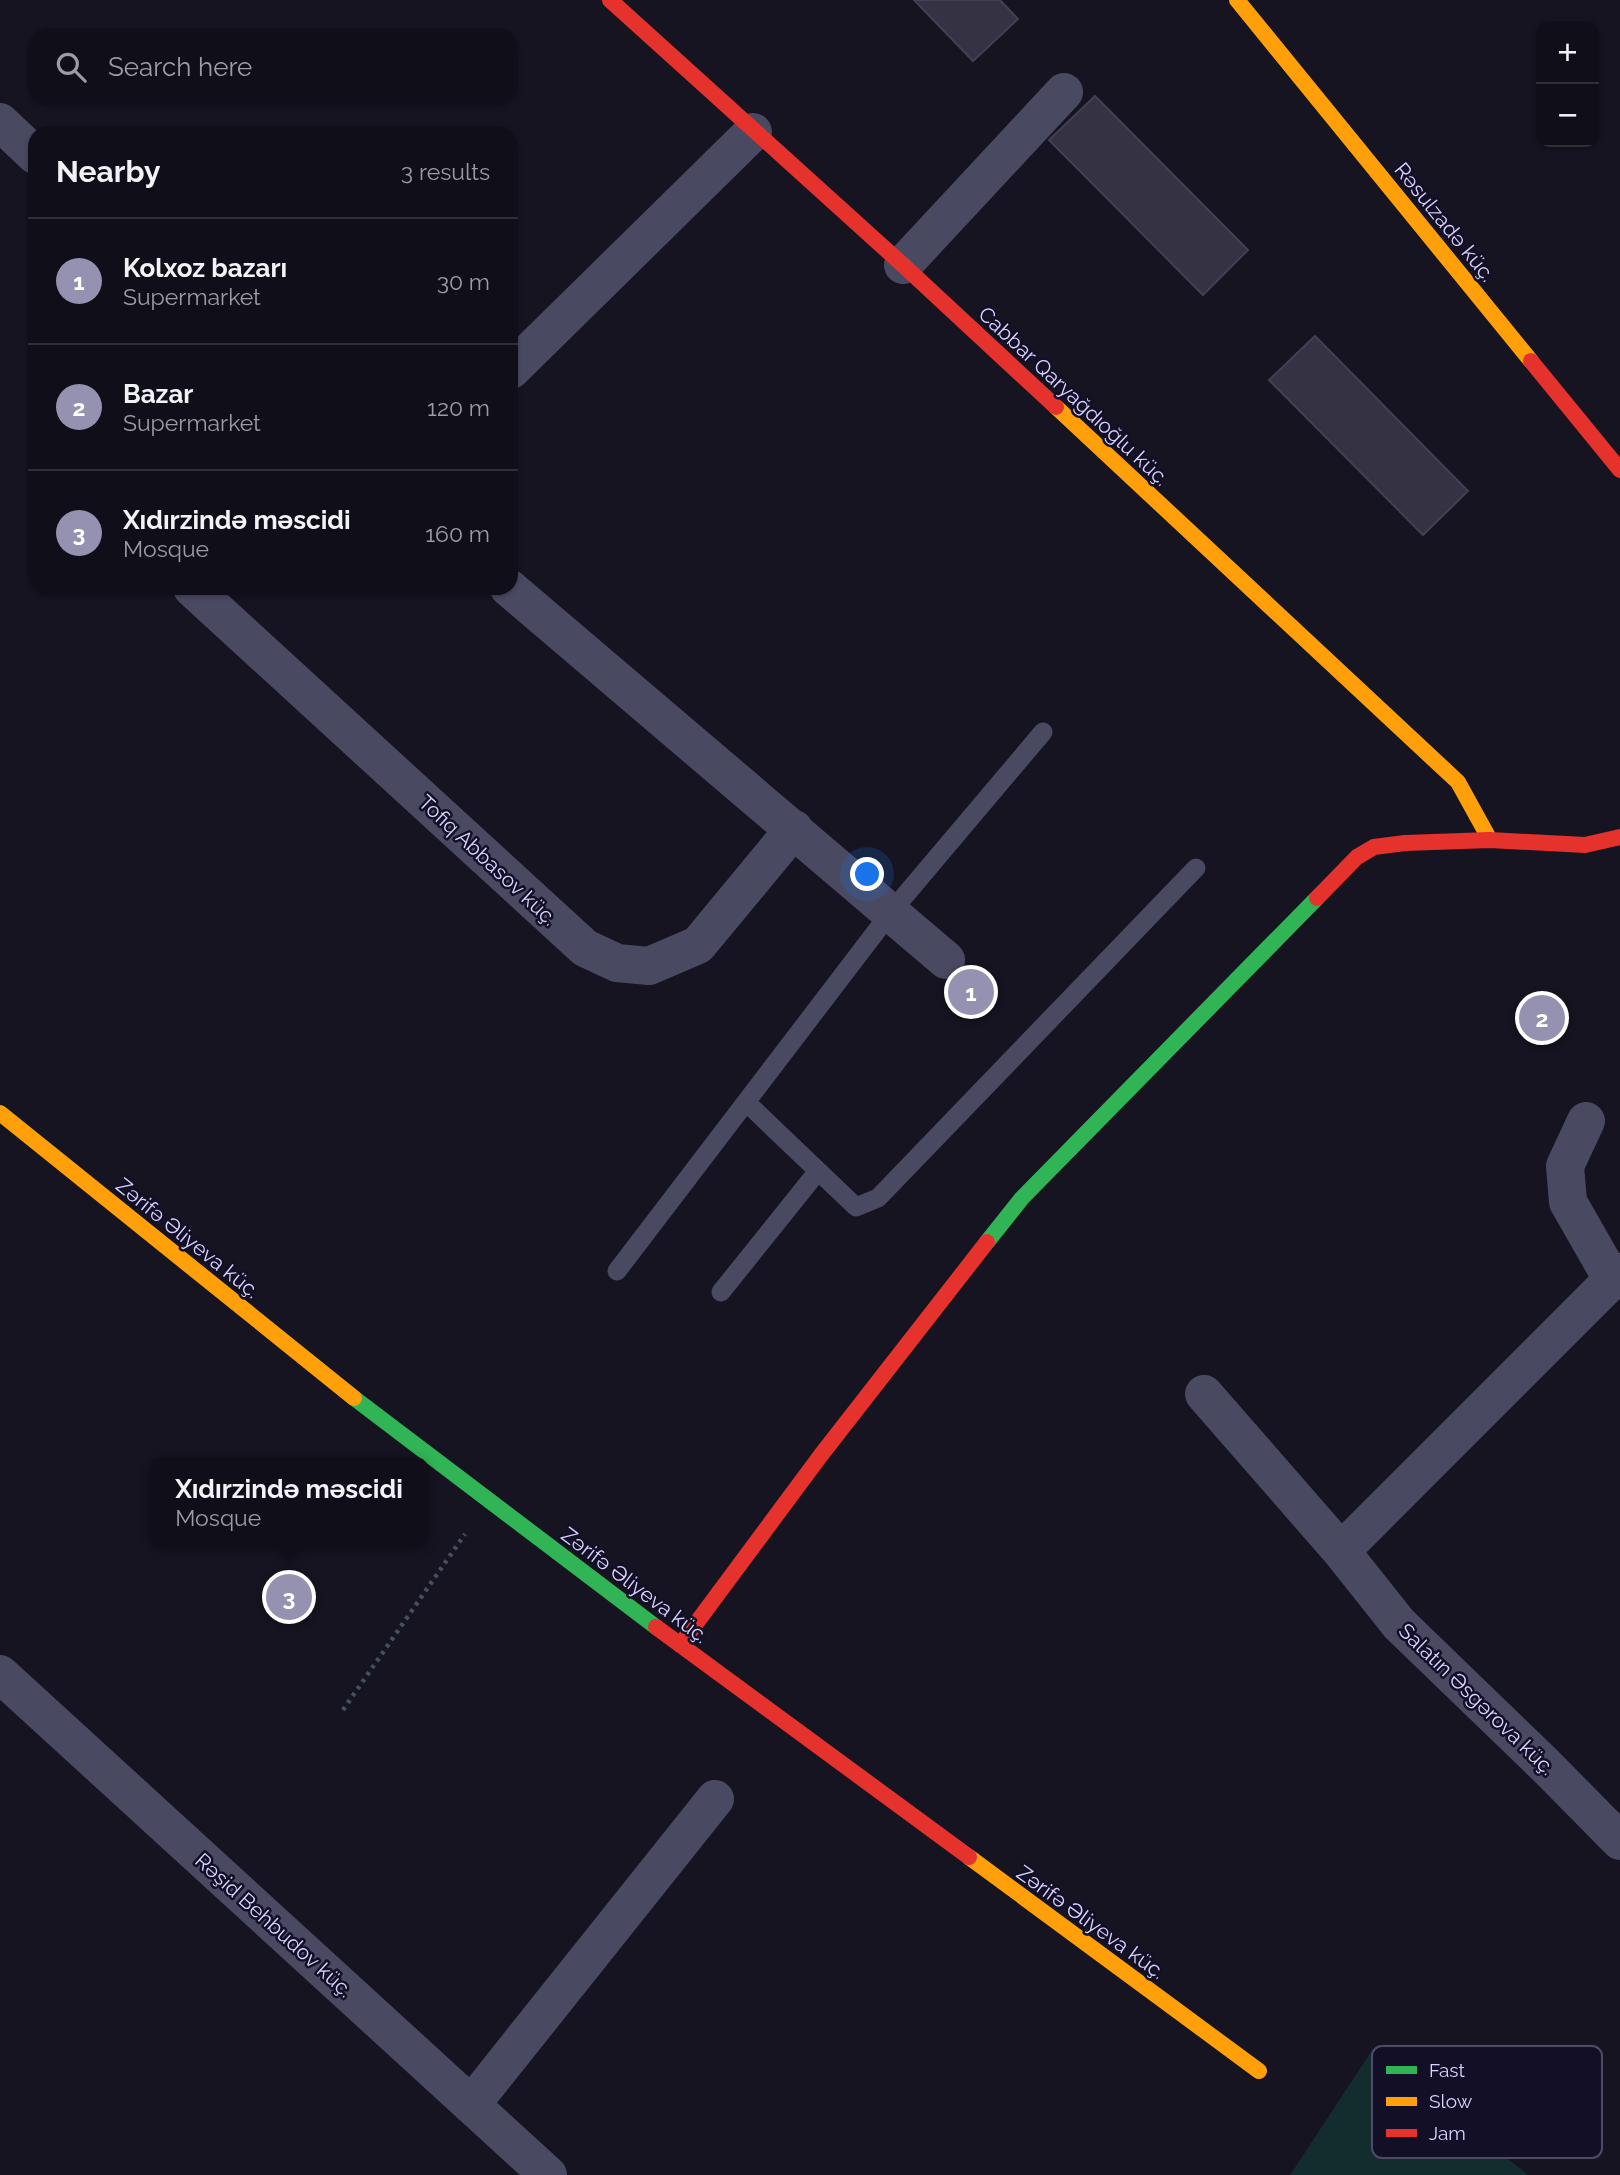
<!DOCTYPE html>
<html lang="en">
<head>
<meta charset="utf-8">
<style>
  body { margin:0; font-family:Raleway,sans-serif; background:#1e1d26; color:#f1f3f6 }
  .controls { position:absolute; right:21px; top:21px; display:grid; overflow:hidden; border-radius:14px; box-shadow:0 2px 5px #0004 }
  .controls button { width:63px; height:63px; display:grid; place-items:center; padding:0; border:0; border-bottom:2px solid #302f38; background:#100f19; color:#f1f3f6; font:35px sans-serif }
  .you { position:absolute; left:868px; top:875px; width:24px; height:24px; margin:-18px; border:5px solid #fff; border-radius:50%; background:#1a73e8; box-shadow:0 0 0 10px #1a73e833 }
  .badge { display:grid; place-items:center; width:46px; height:46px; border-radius:50%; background:#9591b1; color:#fff; font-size:23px; font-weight:700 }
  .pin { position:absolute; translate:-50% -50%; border:4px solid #fff; box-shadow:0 2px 7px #0006 }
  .popup { position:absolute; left:149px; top:1457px; width:280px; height:91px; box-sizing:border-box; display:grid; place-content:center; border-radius:14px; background:#100f19; filter:drop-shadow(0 2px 5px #0005); font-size:23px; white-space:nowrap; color:#9c9ca2 }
  .popup b { font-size:26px; color:#f1f3f6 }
  .popup::after { content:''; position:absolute; left:50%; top:100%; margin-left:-14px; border:14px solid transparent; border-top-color:#100f19 }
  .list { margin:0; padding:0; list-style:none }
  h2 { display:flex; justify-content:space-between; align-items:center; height:91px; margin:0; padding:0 28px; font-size:30px }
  h2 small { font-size:23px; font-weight:400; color:#9c9ca2 }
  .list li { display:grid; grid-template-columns:46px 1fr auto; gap:21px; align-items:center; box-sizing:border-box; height:126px; padding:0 28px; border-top:2px solid #302f38 }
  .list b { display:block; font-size:26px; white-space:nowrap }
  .list p { margin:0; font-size:23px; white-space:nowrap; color:#9c9ca2 }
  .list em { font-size:23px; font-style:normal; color:#9c9ca2 }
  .icon { flex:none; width:38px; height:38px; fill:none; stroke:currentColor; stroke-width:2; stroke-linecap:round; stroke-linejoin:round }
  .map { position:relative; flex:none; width:1620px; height:2175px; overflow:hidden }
  .search { position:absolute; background:#100f19; box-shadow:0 2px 5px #0004; left:28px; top:28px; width:490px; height:77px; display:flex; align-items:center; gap:18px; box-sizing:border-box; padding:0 24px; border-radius:21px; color:#9c9ca2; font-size:26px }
  .panel { position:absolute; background:#100f19; box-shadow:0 2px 5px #0004; left:28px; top:126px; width:490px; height:469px; border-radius:21px }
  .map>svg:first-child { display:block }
  .green { fill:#132c2d }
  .building { fill:#343243; stroke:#433f54; stroke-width:2 }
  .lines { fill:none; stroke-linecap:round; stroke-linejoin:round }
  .path { stroke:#44505f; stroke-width:4.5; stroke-dasharray:3.5 5; stroke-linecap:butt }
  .lane { stroke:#4a4962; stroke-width:19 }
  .street { stroke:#4a4962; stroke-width:38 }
  .fast { stroke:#30b455; stroke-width:16 }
  .slow { stroke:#ff9f0a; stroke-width:16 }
  .jam { stroke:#e5322d; stroke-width:16 }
  .labels { text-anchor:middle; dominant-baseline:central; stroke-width:5; stroke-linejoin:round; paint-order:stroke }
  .street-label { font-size:21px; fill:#d9d4ff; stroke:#130f26 }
  .key { fill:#130f26; stroke:#4e4a67; stroke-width:2 }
  .key-label { font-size:19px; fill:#d9d4ff }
</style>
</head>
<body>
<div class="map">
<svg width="1620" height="2175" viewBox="0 0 1620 2175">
  <rect width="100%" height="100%" fill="#161421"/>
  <path class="green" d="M1373,2049l155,126h-238z"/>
  <path class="building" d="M914,0h86l18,19 -45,42z
    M1095,96l153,154 -45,45 -154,-155z
    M1315,336l153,155 -45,44 -154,-155z"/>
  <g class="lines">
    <path class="path" d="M343,1710l122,-176"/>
    <path class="lane" d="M746,1102l110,105 22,-9 318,-330
      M617,1271l274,-359 152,-180
      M721,1292l97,-121"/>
    <path class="street" d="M0,122l35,33
      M903,265l161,-173
      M511,370l242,-238
      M192,588l393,360 32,15 32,3 49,-21 96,-116
      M509,588l437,372
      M1586,1121l-21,45 3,36 44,77
      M1204,1394l137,157 58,73 147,142 74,75
      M1341,1551l279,-279
      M0,1674l548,501
      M471,2105l244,-306"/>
    <path class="fast" d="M987,1242l35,-44 295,-300
      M354,1398l302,229"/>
    <path class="slow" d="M1237,0l294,361
      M1056,407l402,375 32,58
      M0,1113l354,285
      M969,1857l290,214"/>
    <path class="jam" d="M610,0l293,265 153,142
      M1531,361l89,109
      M1317,898l40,-41 17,-10 31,-4 85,-3 95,5 35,-8
      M656,1627l313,230
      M680,1645l141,-190 166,-213"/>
  </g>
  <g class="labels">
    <g class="street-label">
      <text transform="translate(1445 222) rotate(51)">Rəsulzadə küç.</text>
      <text transform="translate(1074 396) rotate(43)">Cabbar Qaryağdıoğlu küç.</text>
      <text transform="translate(488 860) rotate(43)">Tofiq Abbasov küç.</text>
      <text transform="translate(188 1238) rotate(39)">Zərifə Əliyeva küç.</text>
      <text transform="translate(635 1585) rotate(37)">Zərifə Əliyeva küç.</text>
      <text transform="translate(1477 1699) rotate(44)">Salatın Əsgərova küç.</text>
      <text transform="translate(1091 1922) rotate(36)">Zərifə Əliyeva küç.</text>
      <text transform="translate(274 1925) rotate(42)">Rəşid Behbudov küç.</text>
    </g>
  </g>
  <rect x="1372" y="2046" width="230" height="112" rx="10" class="key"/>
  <rect x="1386" y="2066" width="31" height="8" fill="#30b455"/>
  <rect x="1386" y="2097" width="31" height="9" fill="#ff9f0a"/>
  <rect x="1386" y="2129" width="31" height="8" fill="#e5322d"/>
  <g class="key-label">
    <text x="1429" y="2077">Fast</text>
    <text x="1429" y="2108">Slow</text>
    <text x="1429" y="2140">Jam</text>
  </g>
</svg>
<div class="controls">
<button>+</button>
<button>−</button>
</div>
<div class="you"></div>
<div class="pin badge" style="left:971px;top:992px">1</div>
<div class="pin badge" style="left:1542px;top:1018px">2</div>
<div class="pin badge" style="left:289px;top:1597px">3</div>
<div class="popup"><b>Xıdırzində məscidi</b>Mosque</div>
<div class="search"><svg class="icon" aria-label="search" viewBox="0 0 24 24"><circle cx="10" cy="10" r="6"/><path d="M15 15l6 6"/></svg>Search here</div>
<section class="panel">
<h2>Nearby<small>3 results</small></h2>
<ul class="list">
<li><span class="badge">1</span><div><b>Kolxoz bazarı</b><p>Supermarket</p></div><em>30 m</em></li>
<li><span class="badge">2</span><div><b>Bazar</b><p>Supermarket</p></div><em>120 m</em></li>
<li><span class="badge">3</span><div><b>Xıdırzində məscidi</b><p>Mosque</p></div><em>160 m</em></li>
</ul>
</section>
</div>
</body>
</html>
